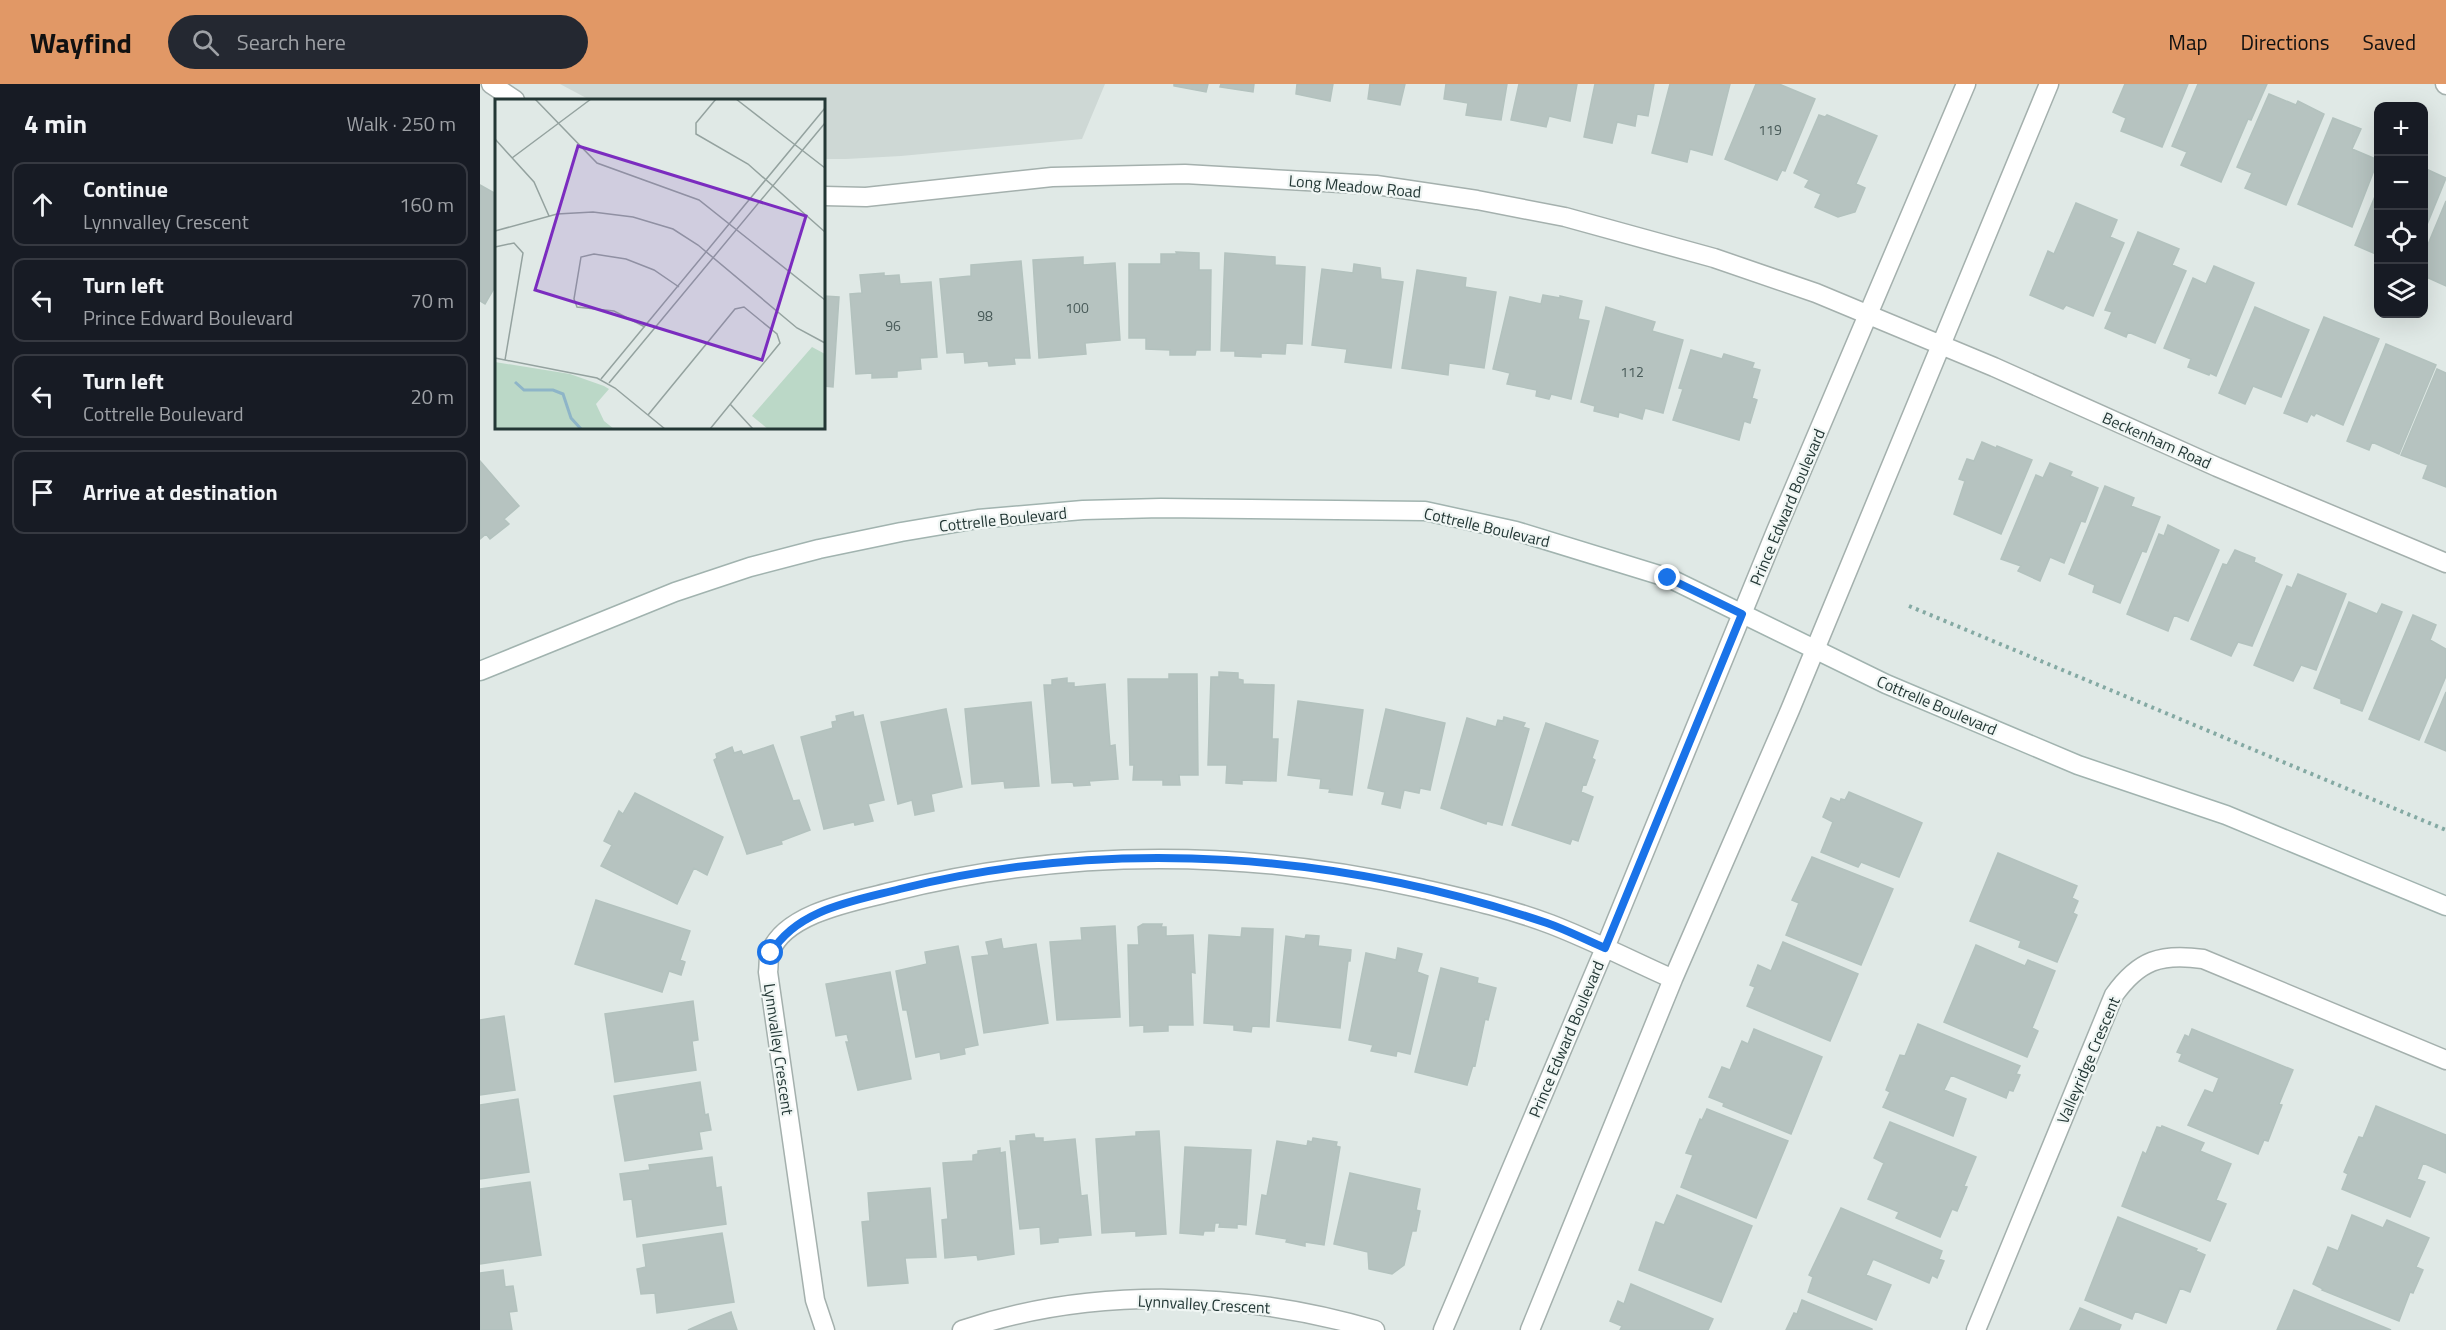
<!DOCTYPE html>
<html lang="en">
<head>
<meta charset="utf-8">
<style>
  body { margin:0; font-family:"Titillium Web",sans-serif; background:#242831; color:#f1f3f6 }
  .controls { position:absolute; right:18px; top:18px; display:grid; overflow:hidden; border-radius:12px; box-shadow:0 6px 24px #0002 }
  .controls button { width:54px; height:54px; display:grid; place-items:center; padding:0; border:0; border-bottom:2px solid #363941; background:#171b24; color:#f1f3f6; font:30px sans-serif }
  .stop { position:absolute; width:18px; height:18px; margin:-14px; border:4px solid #1a73e8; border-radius:50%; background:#fff }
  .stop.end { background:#1a73e8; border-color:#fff; box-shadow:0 2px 6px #0008 }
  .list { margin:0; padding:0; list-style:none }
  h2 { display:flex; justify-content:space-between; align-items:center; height:78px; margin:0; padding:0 24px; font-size:26px }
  h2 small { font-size:20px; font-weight:400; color:#9ea1a6 }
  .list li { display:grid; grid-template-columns:39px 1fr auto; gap:18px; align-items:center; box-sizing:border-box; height:84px; margin:0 12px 12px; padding:0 12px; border:2px solid #363941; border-radius:12px }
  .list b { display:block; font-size:22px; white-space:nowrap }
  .list p { margin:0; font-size:20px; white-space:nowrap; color:#9ea1a6 }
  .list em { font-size:20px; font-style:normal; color:#9ea1a6 }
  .icon { flex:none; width:33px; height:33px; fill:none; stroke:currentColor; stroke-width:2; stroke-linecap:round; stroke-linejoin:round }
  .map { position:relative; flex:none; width:1966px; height:1246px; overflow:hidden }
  header { display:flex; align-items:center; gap:36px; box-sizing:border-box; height:84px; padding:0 30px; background:#e19866; color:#111 }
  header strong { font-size:28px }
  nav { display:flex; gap:33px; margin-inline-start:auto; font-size:21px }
  .search { width:420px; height:54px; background:#242831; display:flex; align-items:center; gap:15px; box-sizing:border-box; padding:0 21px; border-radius:33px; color:#9ea1a6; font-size:22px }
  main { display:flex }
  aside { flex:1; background:#171b24 }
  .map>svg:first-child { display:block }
  .built { fill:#ced8d5 }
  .building { fill:#b6c3c0; stroke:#b3c2be; stroke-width:1.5 }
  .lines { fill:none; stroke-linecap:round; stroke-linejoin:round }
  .street-casing { stroke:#a4b0ad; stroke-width:21 }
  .secondary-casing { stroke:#a1b3af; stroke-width:21 }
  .path { stroke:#84a9a3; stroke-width:4; stroke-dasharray:3 4.5; stroke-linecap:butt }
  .street { stroke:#fff; stroke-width:18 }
  .secondary { stroke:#fff; stroke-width:18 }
  .route { stroke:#1a73e8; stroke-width:8 }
  .labels { text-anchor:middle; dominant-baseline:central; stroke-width:4.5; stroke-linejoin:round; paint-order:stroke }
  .number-label { font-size:14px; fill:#485a58 }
  .street-label { font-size:16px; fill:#233735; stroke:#f0f6f4 }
  .inset-river { fill:none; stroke:#8eb5c8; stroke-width:3 }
  .inset-road { fill:none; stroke:#94a29f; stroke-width:1.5 }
  .view { fill:#7b2cbf; fill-opacity:0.15; stroke:#7b2cbf; stroke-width:3 }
  .inset-edge { fill:none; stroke:#233735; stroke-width:3 }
</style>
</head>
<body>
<header>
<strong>Wayfind</strong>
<div class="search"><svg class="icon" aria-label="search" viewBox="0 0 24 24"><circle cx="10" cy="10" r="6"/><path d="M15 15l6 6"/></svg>Search here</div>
<nav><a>Map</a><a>Directions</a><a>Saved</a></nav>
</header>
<main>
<aside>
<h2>4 min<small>Walk · 250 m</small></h2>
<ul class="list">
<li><svg class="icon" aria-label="ahead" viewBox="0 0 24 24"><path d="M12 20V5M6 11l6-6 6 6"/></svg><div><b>Continue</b><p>Lynnvalley Crescent</p></div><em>160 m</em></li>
<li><svg class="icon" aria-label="left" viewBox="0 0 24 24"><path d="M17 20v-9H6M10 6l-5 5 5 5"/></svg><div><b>Turn left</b><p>Prince Edward Boulevard</p></div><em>70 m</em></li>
<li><svg class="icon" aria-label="left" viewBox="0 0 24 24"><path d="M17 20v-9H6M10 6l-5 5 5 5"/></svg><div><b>Turn left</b><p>Cottrelle Boulevard</p></div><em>20 m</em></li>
<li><svg class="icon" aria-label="arrive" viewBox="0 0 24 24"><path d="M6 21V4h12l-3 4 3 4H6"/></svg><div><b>Arrive at destination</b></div></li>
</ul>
</aside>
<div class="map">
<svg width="1966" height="1246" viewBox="0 0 1966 1246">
  <rect width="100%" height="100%" fill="#e0e9e6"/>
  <path class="built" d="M80,0h545l-23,55 -181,17 -55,3h-22v-59h-234z"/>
  <path class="building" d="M694,0h34l-2,8 -32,-6z
    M741,0h33l-1,8 -33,-5z
    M817,0h36l-3,17 -34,-7z
    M890,0h35l-5,21 -32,-6z
    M966,0h61l-6,36 -35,-5 2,-12 -24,-4z
    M1039,0h58l-7,37 -21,-5 -3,11 -35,-7z
    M1115,0h59l-6,32 -11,-2 -2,12 -18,-4 -5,21 -28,-6z
    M1190,0h60l-18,71 -22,-6 -3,13 -35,-9z
    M1276,0h23l36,15 -30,72 -3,-1 -5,10 -52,-21z
    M1645,0h63l-26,63 -41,-16 5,-13 -13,-6z
    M1718,0h69l-16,36 -3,-1 -27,63 -40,-17 6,-13 -15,-6z
    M1789,10l27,11 2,-4 26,13 -38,91 -41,-17 7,-15 -15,-6z
    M1339,31l6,2 2,-2 50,21 -21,48 9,4 -10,24 -17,5 -23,-10 6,-13 -16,-7 4,-7 -15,-7z
    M1853,34l28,11 -9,20 26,11 -26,67 -54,-23z
    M1944,84l22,10 -22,54z
    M0,101l16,9v91l-11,19 -5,-3z
    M1898,105v66l-23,-10z
    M1966,117v85l-22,-10v-22z
    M1596,119l41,17 -7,17 14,6 -31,73 -27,-11 -3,4 -33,-14 18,-44 6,3z
    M1658,148l41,17 -7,16 14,6 -31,72 -27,-11 -2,5 -21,-9 7,-16 -7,-2z
    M696,168l23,1v17h12l-1,80h-14l-1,5h-25v-5l-24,-1v-11h-17v-74h32v-10h16z
    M745,169l50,4v8l30,2 -3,77 -16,-1 -1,11 -24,-1v4l-26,-1v-5h-14z
    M603,173v8l32,-2 5,77 -35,3 1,11 -47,4 -6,-98z
    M541,177l9,97h-16l1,6 -26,2 -1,-5 -23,2 -1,-11 -17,1 -7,-74 31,-3v-11z
    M874,180l26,4 1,11 22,3 -12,86 -46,-6 2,-13 -35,-4 10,-76 31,4z
    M1734,182l40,17 -38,93 -6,-3 -1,2 -21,-8 3,-8 -27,-11 29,-70 13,6z
    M937,186l49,8 -1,9 31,5 -12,76 -35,-5 -1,12 -46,-7z
    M404,189v3l15,-1 1,9 31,-2 6,75 -17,1 1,11 -24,2v6l-25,1v-5l-16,1 -6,-80 12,-1 -2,-18z
    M1063,211l17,3v-2l22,5 -4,18 11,2 -18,78 -20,-5 -2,5 -13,-3 1,-6 -30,-6 3,-11 -17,-4 17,-72 31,7z
    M344,212l15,1 -6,90 -9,-1z
    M1126,223l49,15 -3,9 31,9 -20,73 -18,-5 -3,11 -23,-7 -1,5 -24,-6 1,-5 -14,-4z
    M1775,223l54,23 -28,67 -28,-11 -8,18 -26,-11z
    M1844,233l55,22 -36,86 -27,-12 -2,3 -3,-2 -4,8 -23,-9z
    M1906,260l50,21 -37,89 -27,-12 -3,8 -22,-9z
    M1211,266l31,9 2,-5 30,9 -2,5 8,2 -8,28 5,2 -7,23 -6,-2 -5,19 -66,-20 10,-31 -4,-1z
    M1957,285l9,4v114l-23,-9 5,-13 -27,-10z
    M1502,358l14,6 1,-2 35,14 -31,74 -47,-20 11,-33 -6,-2 8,-20 7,2z
    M0,377l39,45 -15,13 5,5 -19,15 -4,-5 -6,5z
    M1570,379l22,9 -2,4 28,12 -13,34 -4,-1 -17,42 -14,-6 -10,24 -22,-10 3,-5 -20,-7 35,-84 7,3z
    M1625,402l29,12 -3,8 29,11 -14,35 -4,-1 -22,52 -27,-11 2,-7 -26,-11z
    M1688,441l51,25 -31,71 -14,-6 -6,16 -41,-17 32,-80 5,2z
    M1755,466l20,8 -1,4 28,13 -30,71 -14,-4 -7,14 -40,-17 32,-75 4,1z
    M1818,490l48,20 -30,76 -15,-5 -8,16 -39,-16 33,-79 5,2z
    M1869,518l28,12 5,-10 20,8 -40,99 -21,-8v-4l-27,-11z
    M1933,531l23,10 -6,15 16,9v27l-27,64 -50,-21z
    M739,588l19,1v6l5,1v4l31,1 -2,54h6l-2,42 -34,-1v4l-16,-1 1,-18h-19l3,-88h8z
    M689,590h28l1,101h-19l1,10h-17v-5h-30l1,-15h-4l-2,-86h41z
    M587,594v5h7v4l31,-3 5,62 5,-1 3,34 -29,2 1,4 -16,1 -1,-4 -21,1 -8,-98h8v-5z
    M1966,608v59l-21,-9z
    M818,617l65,9 -11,85 -23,-3 1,-3 -10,-1 1,-9 -33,-4z
    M551,618l8,84 -34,2 -1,-7 -32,3 -7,-75z
    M466,625l16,78 -31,7 3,17 -19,4 -3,-15 -14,4 -17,-82z
    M906,625l59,14 -15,67 -10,-2 -1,5 -15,-3 -4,18 -18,-4 3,-12 -17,-4z
    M373,628l1,5 9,-2 21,85 -16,4 5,17 -18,4 -1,-3 -30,7 -23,-92 32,-9 -1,-6 5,-1 -1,-5z
    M1024,633l21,6 -2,4 6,2 -27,96 -15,-4 -1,3 -45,-16 26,-90 29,9 2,-7 5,1z
    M1066,639l52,18 -6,17 3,2 -9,25 -3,-1 -2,8 12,5 -15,44 -6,-2 -2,5 -58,-19z
    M293,661l20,56 6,-1 11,30 -29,11 1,3 -35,10 -33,-94 3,-2 -1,-4 16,-7 2,6 7,-2 2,4z
    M1369,708l73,31 -23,54 -38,-15 -3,5 -37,-15 12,-30 -10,-5 8,-19 9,4 1,-3 4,1z
    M155,709l88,44 -16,38 -13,-7 -17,36 -76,-38 11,-21 -8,-4 15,-30 4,3z
    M1518,769l79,33 -5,12 6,3 -5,12 4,2 -20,47 -38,-15 2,-6 -51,-20z
    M1332,773l81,32 -32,76 -75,-30 13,-32 -7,-3z
    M116,816l94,31 -10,29 5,2 -4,13 -12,-4 -7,21 -87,-28z
    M663,840h19l-1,3h5v9l27,-1 2,38 -4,-1 2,53h-25v6l-24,1v-7l-14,1 -2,-81h11l-1,-18z
    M635,842l5,91 -63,3 -7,-78 32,-2 -1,-12z
    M762,844l31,1 -4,98 -17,-1 -1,6 -17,-2v-5l-30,-2 5,-88 32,2z
    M826,851l13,1 -1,10 33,4 -1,11h-2l-8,67 -63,-7 9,-85 19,3z
    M521,855l2,10 33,-5 12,79 -64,10 -12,-76 17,-2 -3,-13z
    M1303,858l75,32 -28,67 -83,-35 8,-19 -5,-2 8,-20 13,6z
    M1496,861l49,21 3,-6 27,11 -23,57 6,3 -11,26 -83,-35z
    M478,862l20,99 -14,3 1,6 -24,5 -1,-7 -24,5 -9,-47h-4l-7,-39 31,-7 -2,-12z
    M918,864l24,6 -5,18 11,4 -18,78 -13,-3 -1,5 -25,-5 2,-6 -24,-5 17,-87 30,7z
    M961,884l37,10 -1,5 19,5 -8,32 -3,-1 -10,47 -2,-1 -6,20 -52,-13z
    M410,888l21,107 -53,11 -12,-48h3l-2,-8 -11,2 -10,-52z
    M213,917l5,39 -6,1 4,29 -81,12 -10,-68z
    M24,932l11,74 -35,5v-75z
    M1438,940l102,42 -4,8 4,1 -7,16 -4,-1 -3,8 -55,-23 -7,15 22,9 -13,37 -70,-29 7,-15 -4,-2 14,-35 5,1z
    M1274,945l68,28 -31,77 -68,-28 1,-3 -15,-6 13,-30 8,3 12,-29 6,3z
    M1712,945l101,41 -14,34 3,1 -14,36 -4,-1 -6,14 -70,-29 17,-35 8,3 6,-15 -40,-17 3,-7 -5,-2 8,-17 4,2z
    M220,998l5,33 3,-1 3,16 -12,2 3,17 -77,12 -11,-65z
    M38,1015l11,73 -49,7v-74z
    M1896,1022l70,29v38l-23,-10 -6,16 8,3 -15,35 -68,-28 6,-15 -4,-2 15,-35 4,1z
    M1227,1025l81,32 -32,77 -75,-31 12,-32 -7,-2 14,-34 2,1z
    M1410,1038l86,35 -12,29 3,1 -10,24 -5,-2 -12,28 -44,-19 3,-6 -31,-13 16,-36 -10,-5z
    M1682,1042l42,17 -4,8 31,13 -15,36 10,4 -16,37 -88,-35 21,-54 3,2 11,-27 4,1z
    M679,1047l7,103 -30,2v-5l-34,2 -6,-94 40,-3v-4z
    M554,1050l1,4h8v4l32,-3 6,57 6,-1 4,40 -33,3v4l-17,2 -1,-17 -20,2 -10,-88h6v-5z
    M833,1054l24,4 -1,4 4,1 -16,98 -19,-3v4l-19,-4 1,-3 -31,-5 6,-39 5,1 10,-55 30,5 1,-5 4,1z
    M705,1063l66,3 -5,75 -9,-1v4l-18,-1 1,-4h-5l-1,8h-10l-1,4 -23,-2z
    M520,1064v5l5,-1 9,102 -36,6 -1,-5 -32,3 -3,-38 6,-1 -5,-56 30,-2v-6l5,-1v-3z
    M232,1073l4,31 5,-1 5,37 -89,13 -5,-38 -8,1 -4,-26 30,-4 -1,-5z
    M870,1089l70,16 -4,21 4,1 -4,20h-4l-8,34 -12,9 -23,-5 -1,-17 -34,-8z
    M50,1098l11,73 -61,9v-75z
    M450,1104l6,69 -31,1 3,25 -40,3 -6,-64 8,-1 -2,-28z
    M1197,1111l75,31 -31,76 -82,-32 17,-48 8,3z
    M1361,1124l101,43 -3,8 5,2 -7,17 -5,-3 -3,8 -56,-24 -7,16 25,10 -15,35 -68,-28 5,-15 -4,-2z
    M1872,1131l31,13 4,-8 42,18 -13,29 7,3 -10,23 -3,-1 -11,29 -77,-31 1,-1 -10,-5 15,-37 10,4z
    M1638,1133l79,32 -1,2 9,4 -15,37 -10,-4 -14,35 -31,-12 -3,8 -47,-19z
    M242,1149l12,69 -77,11 -2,-20 -14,1 -4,-25 9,-2 -3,-22z
    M23,1186l2,17 8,-1 4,25 -8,1 3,18h-32v-57z
    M1151,1200l82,35 -5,11h-88l2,-4 -12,-5 8,-20 6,3z
    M1814,1206l97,40h-114z
    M1322,1216l70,29v1h-86l8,-17 3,1z
    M1600,1224l41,17 -2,5h-49z
    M251,1228l6,18h-49l25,-11z"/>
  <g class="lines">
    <g class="street-casing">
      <path id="street" d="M11,0l24,16
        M1965,0l1,1
        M344,112l42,1 186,-20 133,-3 191,11 101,15 88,17 149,41 102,35 178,74 223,100 229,96
        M345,1246l-10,-30 -47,-328c1,-6 0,-13 2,-19 14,-40 85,-52 121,-61 176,-44 352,-43 528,-4 43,10 89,20 131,36 42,16 82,37 123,55
        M482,1246c131,-44 281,-39 413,0
        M963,1246l162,-382 171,-417 190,-447
        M1050,1246l143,-351 117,-269 259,-626
        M1496,1246l138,-335c25,-35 47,-42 89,-36l243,101"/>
    </g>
    <g class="secondary-casing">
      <path id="secondary" d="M0,587l195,-79 75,-25 69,-18 82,-17 77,-13 105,-9 78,-2 264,3 91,20 153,47 217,106 192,81 148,50 220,91"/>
    </g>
    <path class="path" d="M1429,522l537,224"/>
    <use href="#street" class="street"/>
    <use href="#secondary" class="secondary"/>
  </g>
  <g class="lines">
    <path class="route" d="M291,869c26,-44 83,-52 129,-64 213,-53 440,-36 647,34 20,7 39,17 58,25l137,-334 -74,-36"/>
  </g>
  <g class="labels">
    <g class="number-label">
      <text x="1290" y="45">119</text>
      <text x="597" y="223">100</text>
      <text x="505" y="231">98</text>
      <text x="413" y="241">96</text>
      <text x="1152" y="287">112</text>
    </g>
    <g class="street-label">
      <text transform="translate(875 102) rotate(5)">Long Meadow Road</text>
      <text transform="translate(1677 356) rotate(24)">Beckenham Road</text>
      <text transform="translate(1307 423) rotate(-67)">Prince Edward Boulevard</text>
      <text transform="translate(523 435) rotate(-6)">Cottrelle Boulevard</text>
      <text transform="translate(1007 443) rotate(13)">Cottrelle Boulevard</text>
      <text transform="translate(1457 621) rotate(23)">Cottrelle Boulevard</text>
      <text transform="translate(1086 955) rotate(-67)">Prince Edward Boulevard</text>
      <text transform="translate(299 965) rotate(82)">Lynnvalley Crescent</text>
      <text transform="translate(1608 976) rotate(-67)">Valleyridge Crescent</text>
      <text transform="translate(724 1220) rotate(3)">Lynnvalley Crescent</text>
    </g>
  </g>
  <g transform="translate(15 15)">
    <rect width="330" height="330" fill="#e0e9e6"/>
    <path d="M317,248l13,7v74l-57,1 -16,-13zM0,263l75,12 34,12 5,3 -13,15 8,17 10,8h-119z" fill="#bbd8c7"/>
    <path class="inset-river" d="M20,283l9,8h29l10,4 8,24 10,11"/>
    <path class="inset-road" d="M40,0l62,64 102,37 126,100M221,0l-20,24v11l52,30 77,68M241,0l89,69M0,40l39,43 15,34M17,59l79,-59M0,132l62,-17 36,-2 40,5 40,12 25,16 99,83 28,15M0,148l19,-4 9,10 -18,107M150,228l-31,-16 -37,-4 -3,-8 7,-42 13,-3 32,5 28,11 25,17M0,259l102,20 18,10 50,41M106,280l224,-271M114,284l216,-260M235,305l23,25M153,316l87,-106 9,-2 33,27 3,9 -70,86"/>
    <path class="view" d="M83,47l228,70 -44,144 -227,-70z"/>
    <rect width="330" height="330" class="inset-edge"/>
  </g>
</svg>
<div class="controls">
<button>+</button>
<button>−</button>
<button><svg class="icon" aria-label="locate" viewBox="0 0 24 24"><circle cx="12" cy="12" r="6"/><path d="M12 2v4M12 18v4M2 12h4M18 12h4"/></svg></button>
<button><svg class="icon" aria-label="layers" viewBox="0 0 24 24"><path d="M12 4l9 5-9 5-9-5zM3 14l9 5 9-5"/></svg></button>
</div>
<div class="stop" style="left:291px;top:869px"></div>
<div class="stop end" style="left:1188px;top:494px"></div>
</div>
</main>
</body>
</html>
